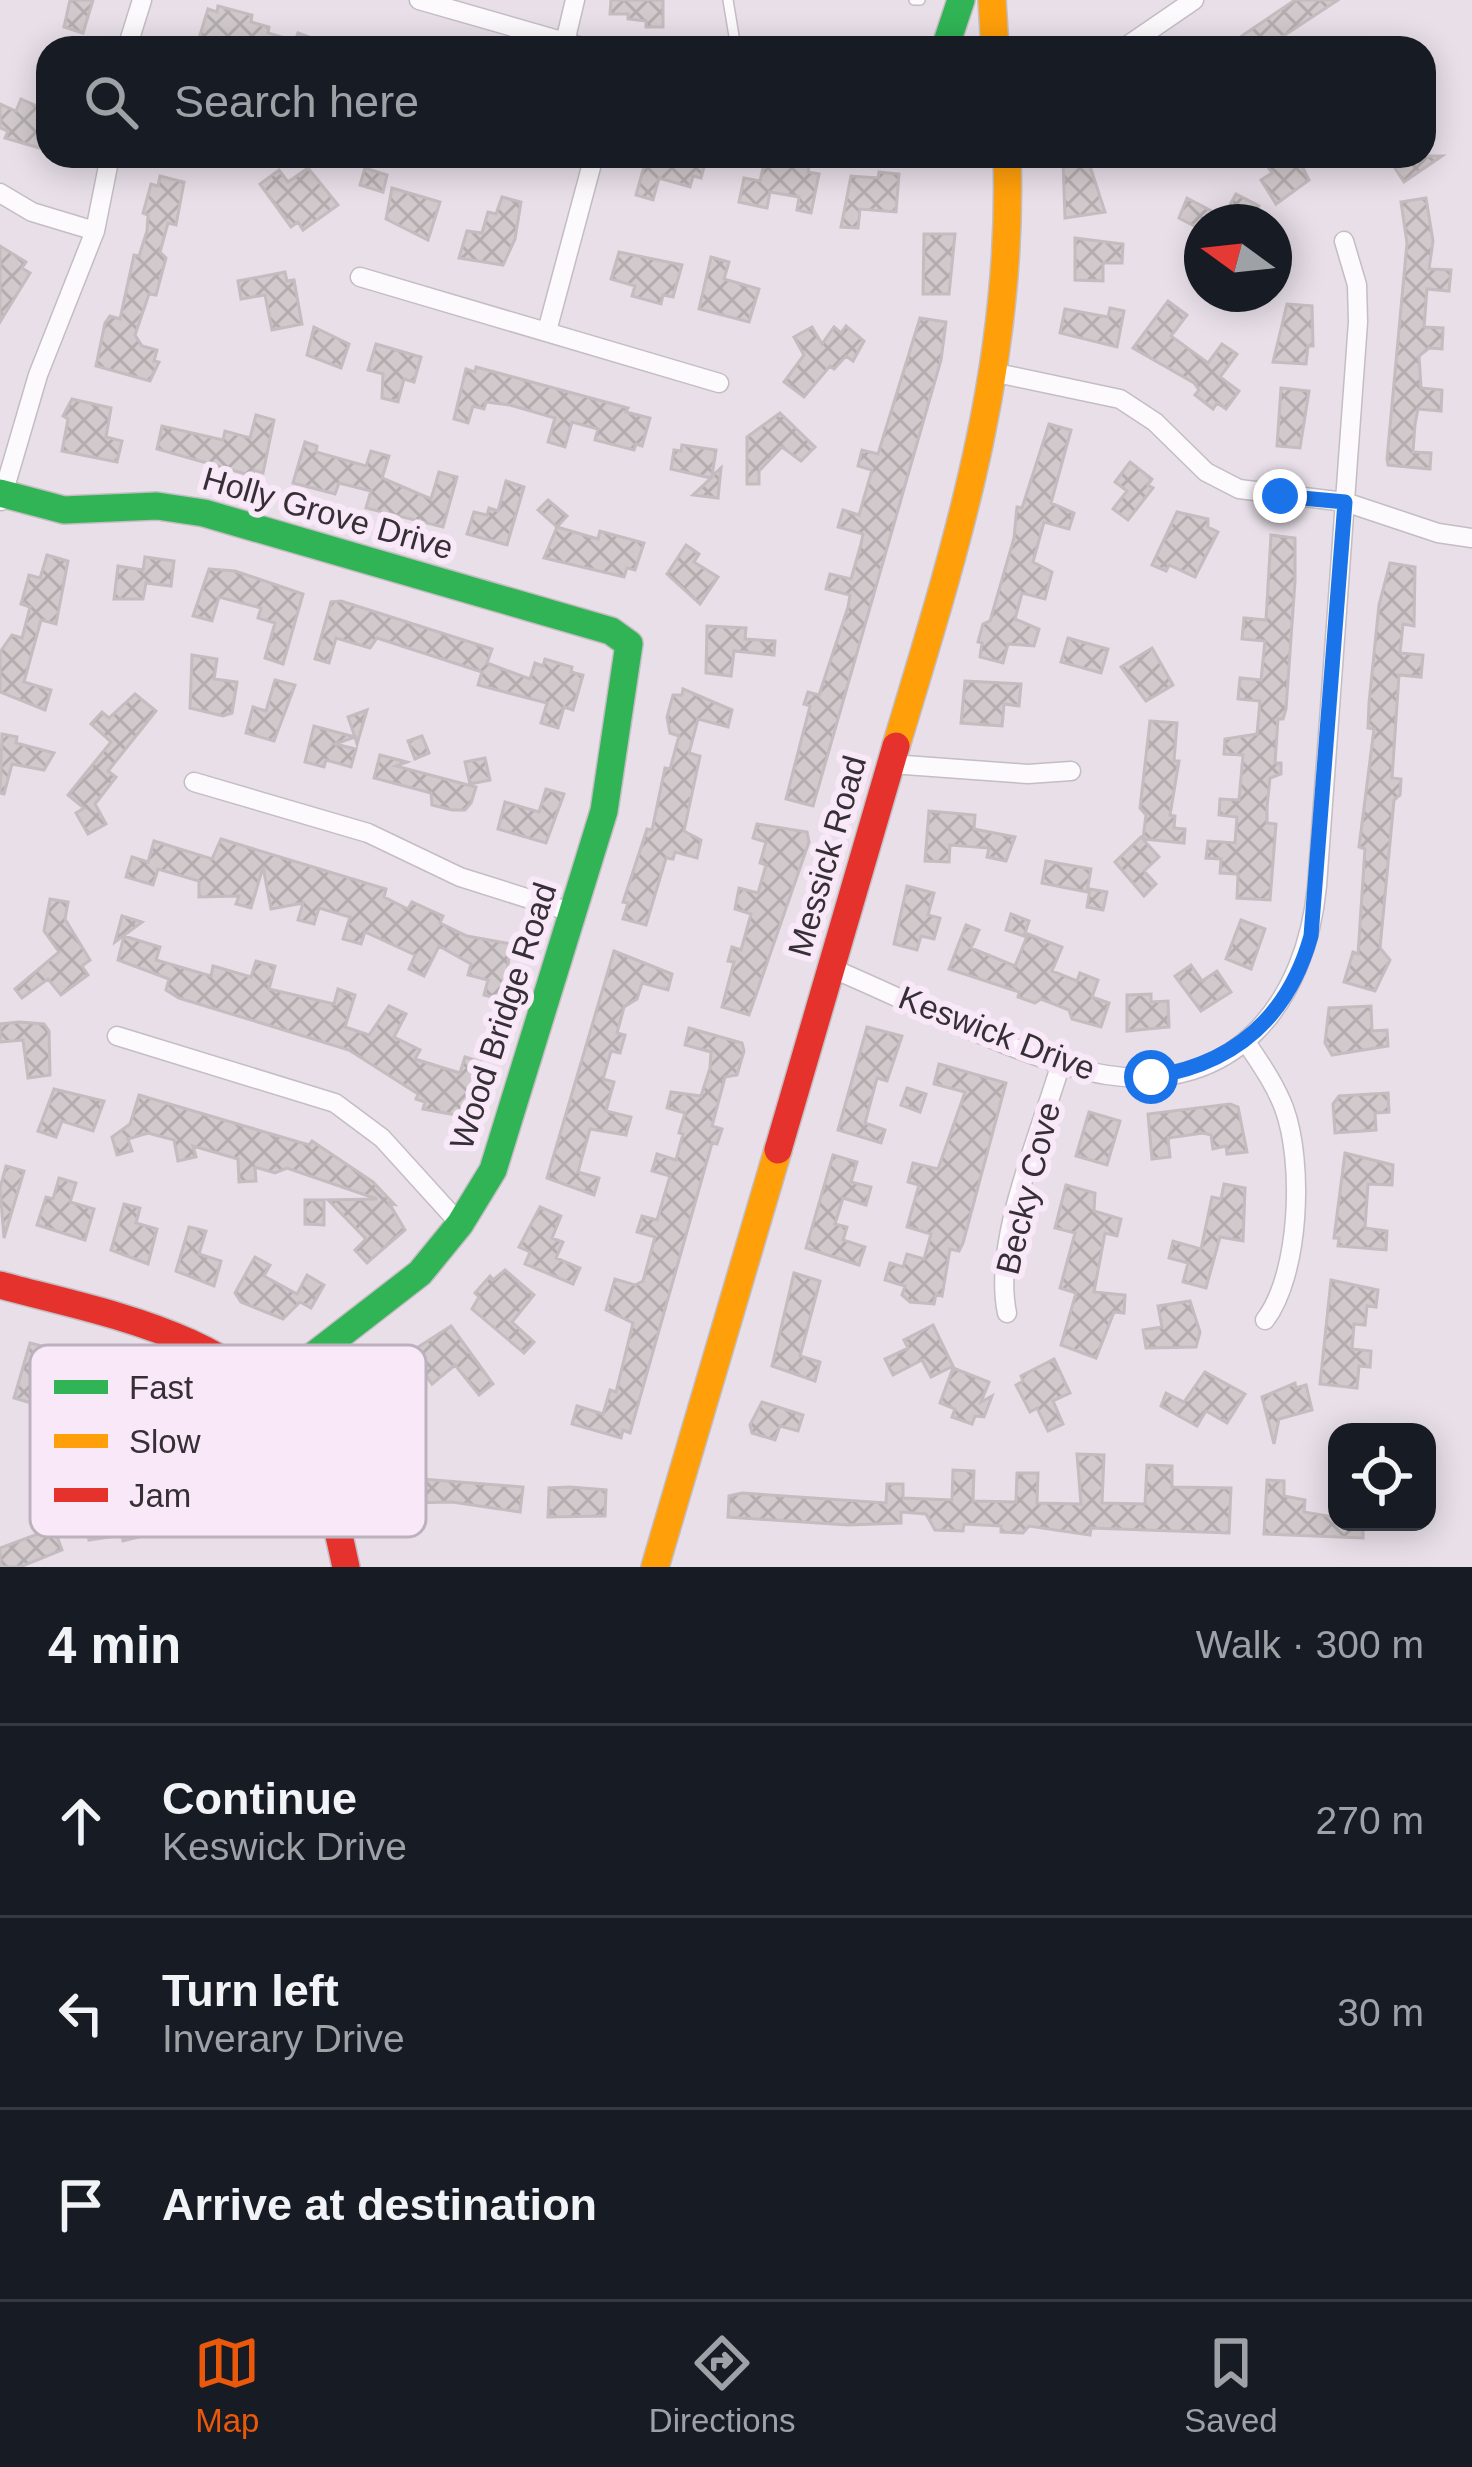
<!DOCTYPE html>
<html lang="en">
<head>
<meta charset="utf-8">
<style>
  body { margin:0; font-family:Arial,sans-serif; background:#20242c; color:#f1f3f6 }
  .controls { position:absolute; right:36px; bottom:36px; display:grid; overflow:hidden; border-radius:24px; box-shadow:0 6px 30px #0003 }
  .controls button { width:108px; height:108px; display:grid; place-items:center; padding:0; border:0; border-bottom:3px solid #363941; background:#171b24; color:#f1f3f6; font:60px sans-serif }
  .compass { position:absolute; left:1184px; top:204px; width:108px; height:108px; border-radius:50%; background:#171b24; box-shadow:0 6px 30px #0003; rotate:285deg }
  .stop { position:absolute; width:36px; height:36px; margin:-27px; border:9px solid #1a73e8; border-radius:50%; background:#fff }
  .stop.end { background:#1a73e8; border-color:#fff; box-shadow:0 3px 12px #0008 }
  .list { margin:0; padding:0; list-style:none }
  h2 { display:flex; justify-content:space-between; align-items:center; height:156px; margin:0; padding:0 48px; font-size:51px }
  h2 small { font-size:39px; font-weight:400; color:#9ea1a6 }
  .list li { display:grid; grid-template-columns:78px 1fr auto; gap:36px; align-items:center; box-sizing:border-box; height:192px; padding:0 48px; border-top:3px solid #363941 }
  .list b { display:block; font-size:45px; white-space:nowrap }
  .list p { margin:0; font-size:39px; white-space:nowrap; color:#9ea1a6 }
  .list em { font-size:39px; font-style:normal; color:#9ea1a6 }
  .icon { flex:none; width:66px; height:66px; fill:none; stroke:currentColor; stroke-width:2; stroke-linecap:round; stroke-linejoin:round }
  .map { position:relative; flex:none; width:1472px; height:1567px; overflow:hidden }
  .search { position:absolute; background:#171b24; box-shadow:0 6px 30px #0003; left:36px; right:36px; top:36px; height:132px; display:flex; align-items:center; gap:30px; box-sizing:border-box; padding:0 42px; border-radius:36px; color:#9ea1a6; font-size:45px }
  .sheet { height:732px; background:#171b24 }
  nav { display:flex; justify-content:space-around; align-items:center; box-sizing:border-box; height:168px; border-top:3px solid #363941; background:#171b24; font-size:33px; color:#9ea1a6 }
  nav a { display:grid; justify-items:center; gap:6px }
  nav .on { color:#ea580c }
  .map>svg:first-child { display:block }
  .building { fill:url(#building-cross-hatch); stroke:#c5bcbf; stroke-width:3 }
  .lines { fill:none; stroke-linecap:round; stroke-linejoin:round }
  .lane-casing { stroke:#c4bdc3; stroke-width:12 }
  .street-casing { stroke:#c4bdc3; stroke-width:21 }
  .fast-casing { stroke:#c4bdc3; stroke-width:30 }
  .slow-casing { stroke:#c4bdc3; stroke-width:30 }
  .jam-casing { stroke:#c4bdc3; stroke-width:30 }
  .lane { stroke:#fcfafc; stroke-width:9 }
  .street { stroke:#fcfafc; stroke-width:18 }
  .fast { stroke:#30b455; stroke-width:27 }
  .slow { stroke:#ff9f0a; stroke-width:27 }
  .jam { stroke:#e5322d; stroke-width:27 }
  .route { stroke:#1a73e8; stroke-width:15 }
  .labels { text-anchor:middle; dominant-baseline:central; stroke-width:12; stroke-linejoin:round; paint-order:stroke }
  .street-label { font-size:33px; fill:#363036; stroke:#f9e8f8 }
  .key { fill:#f9e8f8; stroke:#beb1be; stroke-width:3 }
  .key-label { font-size:33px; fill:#363036 }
</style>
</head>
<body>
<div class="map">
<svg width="1472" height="1567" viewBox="0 0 1472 1567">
  <defs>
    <pattern id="building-cross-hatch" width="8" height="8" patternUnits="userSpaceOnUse" patternTransform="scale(3)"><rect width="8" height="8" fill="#d1c9cb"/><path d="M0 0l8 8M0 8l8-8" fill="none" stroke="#b4adaf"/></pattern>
  </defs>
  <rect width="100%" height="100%" fill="#e8dfe8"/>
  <path class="building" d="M70,0h23l-10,33 -19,-6z
    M611,0h52v27h-17v-6l-18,-2v-5h-18z
    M1295,0h43l-73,48h-41z
    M218,6l34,9 -1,7 18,5 -1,6 27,8 3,-8 40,15h-90l-26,-10 -8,10h-18l12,-39 9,3z
    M21,99l27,12 -8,37 -35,-10 3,-7 -8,-3v-24l16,7z
    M647,156h60l-6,22 -8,-2 -3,11 -31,-9 -6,22 -17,-5z
    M775,156l35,6 -2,10 11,2 -8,39 -14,-3 2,-13 -29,-5 -3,16 -28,-6 5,-24 16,3 4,-18 9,2z
    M1280,156l5,6 12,-6 12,24 -33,24 -15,-24 11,-7 -6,-9z
    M1387,156h55l-38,26z
    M1087,157l18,55 -40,6 -2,-57z
    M308,168l30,37 -35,25 -5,-8 -7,5 -31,-43 19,-14 9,12z
    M365,168l22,7 -4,17 -23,-7z
    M879,172l20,2 -3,38 -36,-3 -2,19 -17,-1 10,-51 27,2z
    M160,176l24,6 -8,43 -8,-2 -8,29 6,6 -10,37 -7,-1 -14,41 7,11 15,4 -3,11 5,1 -9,19 -54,-15 9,-43 5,-7 10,3 14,-64 5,1 8,-25 1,-16 -5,-2 8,-29 7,2z
    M392,188l48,14 -12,38 -42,-21z
    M1236,194l23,12 -8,16h-49v8l-23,-12 8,-20 36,19z
    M502,197l19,5 -6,37 -12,26 -44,-7 8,-27 15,2 6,-21 8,2z
    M1426,198l7,43 -4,28 22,1 -2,21 -22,-2 -3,38 19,1 -1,21 -13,-1 -10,8 2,32 21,2 -1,21 -23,-2 -3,15 -2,28 18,1 -1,16 -42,-4 -1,-6 20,-216 -6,-41z
    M924,234h31l-6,60h-26z
    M1075,238l48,6 -1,19h-19v18l-28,-1z
    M0,246l26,16 -4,6 8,5 -30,49z
    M619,252l63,13 -9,32 -10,-2 -2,9 -29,-8 3,-10 -24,-7z
    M711,257l18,5 -5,17 35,10 -10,33 -50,-13z
    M285,272l2,9 7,-1 8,44 -30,6 -7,-35 -24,4 -3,-18z
    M1168,301l19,14 -16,21 37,27 14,-19 15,10 -17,23 19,14 -13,18 -9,-6 -4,6 -18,-14 4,-5 -5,-7 -61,-35z
    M1287,304l25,2 1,40h-5l-2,18 -33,-2z
    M1110,308l14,3 -7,36 -57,-14 5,-24 43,8z
    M920,318l26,4 -5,38 -128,446 -27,-7 24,-93 -6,-2 4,-12 11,3 29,-88 2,-12 -24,-6 4,-15 21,5 10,-35 2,-10 -25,-7 5,-17 16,5 13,-45 -14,-4 4,-16 16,4z
    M846,326l18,15 -11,20 -7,-5 -12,13 -4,-3 -26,31 -20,-15 20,-27 -10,-18 18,-10 10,17 12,-17 7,6z
    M314,327l35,17 -8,24 -34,-13z
    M376,344l45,13 -7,25 -10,-3 -6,23 -16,-4 1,-24 -15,-4z
    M476,367l152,41 -2,4 24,6 -8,28 -6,-2 -2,6 -39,-10 3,-11 -26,-7 -7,25 -17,-5 7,-24 -45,-13 -24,-3 -2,7 -11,-3 -5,17 -14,-4 12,-50 9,3z
    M1281,388l28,3 -9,57 -23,-2z
    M72,399l39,9 -5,29 16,4 -5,21 -55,-11 6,-32 -5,-3z
    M780,413l35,34 -14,14 -19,-14 -23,24v13h-12v-47z
    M256,415l18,5 -11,53 -9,-3 -1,6 -96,-27 5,-23 61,14 2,-9 25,7z
    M1049,424l22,6 -20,73 23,10 -5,16 -25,-7 -11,40 19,10 -7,27 -23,-6 -7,26 24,10 -5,17 -26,-2 -5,19 -23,-6 2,-14 -4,-1 5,-18 7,-3 24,-83 3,-31 5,1z
    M305,442l12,4 -1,6 50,14 5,-15 18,5 -7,22 49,21 8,-27 18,5 -14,50 -77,-19 5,-17 -32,-8 -4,11 -42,-11z
    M682,445l34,5 -4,26 9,-8 -3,30 -25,-3 18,-17 -40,-9 3,-19 7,1z
    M1130,462l22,17 -4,6 5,3 -25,32 -15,-11 14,-18 -12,-9z
    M506,481l18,6 -17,58 -40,-11 7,-22 13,3 2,-7 9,3z
    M548,500l19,16 -10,11 41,12 2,-8 44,12 -9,27 -8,-2 -3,9 -80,-19 13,-31 -19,-17z
    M1177,512l31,7v8l10,5 -23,45 -26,-12 -3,6 -14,-6z
    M1271,535l24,3v43l-9,128 -3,10h-5l-3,44h6v11l-11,4 -3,29v16l9,1 -6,76 -33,-2 1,-24 -18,-1 1,-14 -15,-1 2,-17 27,2 2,-26 -18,-2 1,-16 19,1 4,-45 -19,-1 1,-15 32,-5 3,-33 -22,-2 2,-21 21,2 4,-39 -23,-2 2,-21 22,2z
    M686,545l13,9 -5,8 24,15 -18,27 -33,-30z
    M47,555l21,6 -12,63 -15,-4 -17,62 27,8 -6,20 -45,-18v-40l12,-17 10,3 8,-31 -9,-3 8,-29 11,3z
    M145,557l29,4 -3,25 -25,-3 -3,16h-29l4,-33 25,4z
    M1390,563l25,4 -1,59 -11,-2 -3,29 23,2 -2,22 -22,-2 -7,103 9,1 -1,16 -6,5 -14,148 10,12 -15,31 -31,-9 9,-30 5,2 7,-105 -6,-2 15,-118 -6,-1 1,-25 10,-98z
    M209,569l26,2 68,23 -20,70 -18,-6 10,-35 -17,-5 3,-10 -42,-11 -7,24 -19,-5z
    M341,601l151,48 -5,14 43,16 5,-16 8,3 2,-7 27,8 -1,5 12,3 -10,35 -9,-3 -6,21 -17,-5 6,-20 -69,-18 4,-13 -105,-34 -7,10 -34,-10 -7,25 -14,-4 16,-57z
    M707,626l39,2 -1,11 30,2 -1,14 -40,-4 -3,25 -25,-3z
    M1068,638l40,11 -7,24 -40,-11z
    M1152,648l21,37 -27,16 -25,-34z
    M192,655l25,4 -3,20 23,3 -5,31 -9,3 -33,-8z
    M275,680l20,5 -21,56 -28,-8 7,-26 13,4z
    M965,681l56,3 -2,22 -15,-2 -2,22 -41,-3z
    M683,689l49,21 -4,17 -30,-8 -9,34 11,3 -16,75 17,9 -4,18 -22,-6 -2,7 -7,-1 -20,67 -23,-6 5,-16 -5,-1 24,-73 5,1 13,-62 5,1 9,-33 -9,-3 -3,-16 6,-22h9z
    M135,694l21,17 -48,60 8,6 -21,27 11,20 -18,10 -12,-21 8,-5 -16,-13 43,-53 -20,-18 11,-12 7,6z
    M367,710l-10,34 -2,-7 -20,7 21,5 -5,18 -25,-7 -2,7 -19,-5 9,-36 41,11 -7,-20z
    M1150,721l27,2 -3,38h5l-9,54 5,1 -1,12 11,1 -1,14 -41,-4 3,-24 -6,-7z
    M2,734l15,3 -1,6 38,10 -10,17 -32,-6 -8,30 -4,-1z
    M422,736l7,17 -14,6 -7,-18z
    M380,755l27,7 -11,4 80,21 -5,16 -6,7h-13l-20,-5 -1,-12 -57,-15z
    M485,758l5,22 -20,4 -5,-22z
    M546,789l18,5 -18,49 -48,-14 7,-27 34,10z
    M929,811l46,4 -1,14 41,8 -9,24 -19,-4 2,-9 -39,-3 -1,17 -24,-1z
    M757,824l50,8 2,10 -60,173 -27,-8 12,-45 -6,-1 4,-14 9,3 10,-36 -16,-5 4,-21 19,5 8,-28 -6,-2 6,-21 -13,-4z
    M1141,837l18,20 -15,14 12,13 -12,12 -29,-34z
    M221,839l165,50 -2,8 24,12 4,-7 31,14 -3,7 27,13 44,8 -7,49 -5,6 -15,-4 4,-15 -20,-5 3,-11 -32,-18 -15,30 -15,-7 6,-14 -50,-23 -4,12 -18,-5 7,-22 -31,-9 -5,16 -16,-4 5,-17 -32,6 -8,-42 -12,41 -15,-4 3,-8 -40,1v-16l-41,-12 -5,16 -27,-8 6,-20 16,5 6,-21 58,18z
    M1046,861l45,8 -4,23 -45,-9z
    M907,886l27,7 -6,22 12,3 -6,21 -13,-3 -4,14 -23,-6z
    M1090,889l17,3 -4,18 -16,-3z
    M50,899l18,3 -3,17 25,41 -8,6 6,9 -27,20 -13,-16 -26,19 -7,-9 44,-37 -15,-21z
    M1011,914l18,7 -5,15 -18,-6z
    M122,916l20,6 -27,20z
    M1241,920l24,9 -14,40 -25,-10z
    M966,925l13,5 -8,18 44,18 13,-32 34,13 -10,24 25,10 3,-8 18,7 -6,17 17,6 -8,24 -29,-8 -3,-9 -28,-11 -6,4 -17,-6 1,-5 -70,-23z
    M124,936l36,11 -4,13 55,16 2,-10 38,11 5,-16 19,5 -6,23 65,15 4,-15 17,6 -10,32 24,8 20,-29 17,8 -12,23 26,13 -5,9 45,14 5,-16 16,5 -14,55 -44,-8 2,-7 -9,-3 2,-5 -69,-44 -170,-52 -13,-8 3,-11 -51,-19z
    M614,951l58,23 -4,16 -26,-7 -5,16 -13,8 -7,26 8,2 -5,18 -9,-2 -8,28 11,3 -8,29 25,6 -5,18 -36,-6 -12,43 21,6 -5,17 -47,-17z
    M1191,965l11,16 15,-10 14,21 -30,19 -26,-35z
    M1151,994v8l17,-1 1,26 -42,4v-36z
    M1371,1006l1,25 15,-1 1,16 -56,9 -7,-12 4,-35z
    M19,1022l25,2 5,7 1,44 -22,3 -5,-38 -23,2v-18z
    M867,1027l35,9 -15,45 -10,-3 -12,45 20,7 -4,13 -43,-13z
    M689,1028l53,15 2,8 -7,24 -12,2 -13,49 10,3 -5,15 -5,-1 -82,290 -7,-3 -2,8 -49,-14 5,-18 26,8 7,-24 6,2 17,-69 -27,-13 9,-31 20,6 8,-4 12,-44 -18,-5 5,-16 15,4 13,-44 -18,-5 5,-17 19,6 7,-26 -4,-1 6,-20 -18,-5 4,-16 30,4 9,-28 1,-16 -26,-7z
    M939,1064l67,19 -43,160 -4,8 -9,-2 -8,47 -6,-2 -2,10 -24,-2 -8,-7 3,-9 -20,-6 5,-17 13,4 4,-13 17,5 7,-25 -24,-7 12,-42 -11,-3 5,-19 25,6 27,-77 -31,-8z
    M907,1088l19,6 -6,18 -19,-7z
    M54,1089l50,12 -11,30 -31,-10 -6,16 -18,-6z
    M1388,1093l1,19 -14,1 1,17 -41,3 -2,-29 6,-8z
    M139,1095l170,50 3,-4 61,41 21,22 -5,-1 16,27 -38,33 -12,-13 11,-11 -38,-39 49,-1 -90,-31 -12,5 -20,-6 1,14 -17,1 -1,-23 -45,-13 3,11 -18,4 -4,-21 -26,-7 -20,6 4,12 -15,4 -5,-18 18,-13z
    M1230,1104l8,3 9,45 -20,2 -1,-8 -13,3 -2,-14 -8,-2 -35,5 2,19 -18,2 -4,-45z
    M1089,1112l31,9 -13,44 -31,-9z
    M1345,1153l48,12 -1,20 -24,-1 -3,44 22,3 -1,19 -48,-4 1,-8h-5z
    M833,1155l24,7 -6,20 20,5 -5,18 -23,-7 -8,26 12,3 -4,13 22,7 -6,18 -53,-17z
    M6,1166l18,5 -20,67 -4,-50z
    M59,1178l17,5 -6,19 24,7 -9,31 -48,-15 9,-28 7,2z
    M1224,1184l21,4 -2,53 -23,-4 -14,51 -23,-6 5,-19 -19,-5 4,-17 28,8 11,-52 9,2z
    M1066,1185l29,8 -1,18 27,8 -4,17 -12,-3 -11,59 31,3 -1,18 -10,-1 -18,46 -35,-13 15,-52 -16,-5 15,-55 -20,-5z
    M305,1200h19v25l-19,-1z
    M124,1204l16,4 -4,15 21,6 -9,35 -37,-14z
    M540,1207l21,9 -9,22 11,4 -7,16 24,10 -7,16 -48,-20 5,-12 -11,-5z
    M189,1227l17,4 -7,23 22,7 -7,25 -38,-15z
    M255,1257l15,8 -6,11 33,18 10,-19 17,10 -13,23 -11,-6 -17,17 -42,-17 -6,-9z
    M505,1270l29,25 -22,27 22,20 -10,11 -52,-44 7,-12 -4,-4 15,-17 3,4z
    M794,1273l26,8 -20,75 20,6 -5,19 -43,-15z
    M1331,1280l47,10 -2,17 -9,-1 -2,19 -11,-1 -2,25 19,2 -1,16 -11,-1 -2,22 -37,-4z
    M1190,1301l10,31 -4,15 -50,1 -3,-18 19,-3 -4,-21z
    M933,1325l20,41 -22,11 -9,-17 -29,15 -8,-16 23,-11 -4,-8z
    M451,1326l42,58 -14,11 -24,-30 -23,19 -23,-31z
    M30,1343l85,22 -14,47 -17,-4 6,-21 -33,-9 -14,-2 -12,27 -17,-5z
    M1054,1359l16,34 -17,8 10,23 -15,7 -11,-23 -7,4 -14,-27 7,-4 -2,-5z
    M953,1368l36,14 -8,20 11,-6 -8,21 -9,-1 -3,8 -20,-7 3,-8 -15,-6z
    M1205,1372l40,22 -18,29 -21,-12 -9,15 -36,-20 5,-13 18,9z
    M1295,1383l1,5 10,-3 6,25 -33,9 -5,25 -12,-47z
    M762,1402l41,13 -5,16 -18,-5 -5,14 -23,-7 -2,-8z
    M1077,1454l27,1 -2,48 43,1 2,-39 25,1v21l59,1 -2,45 -138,-5 -1,7 -61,-9 -6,7 -22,-1v-6l-37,-2 -1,7 -28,-1 -9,-16 -25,-2v11l-53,2 -120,-8 1,-21 13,-3 144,10 1,-19h16v14l49,2 1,-30 21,1 -1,30 43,1 1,-29h21l-1,30 44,1z
    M396,1477l127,10 -3,25 -68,-10 -41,1 -16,-5z
    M1267,1480l17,1v15l21,4 -1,12 59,10v16l-99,-4z
    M570,1487l36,3 -1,26 -57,1 1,-29z
    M187,1500l1,5 17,-3 4,25 -19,3v-6l-48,7 1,5 -20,5 -1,-6 -33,5 -5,-21 34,-7 2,6z
    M54,1528l8,22 -42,17h-20v-19z"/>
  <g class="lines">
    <g class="lane-casing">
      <path id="lane" d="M728,0l8,48
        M914,0h6"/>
    </g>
    <g class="street-casing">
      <path id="street" d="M419,0l167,48
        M565,42l10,-42
        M127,48l15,-48
        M1124,48l70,-48
        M0,193l32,19 63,19
        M360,277l359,106
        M547,331l47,-175
        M997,373l123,26 35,23 51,50 33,17 106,13 93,31 34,5
        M1,501l37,-126 57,-144 15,-75
        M891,764l137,10 43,-3
        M194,782l174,51 92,44 114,36
        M831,968c79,33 195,94 276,107 128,20 199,-73 210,-189l41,-564 -1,-37 -13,-44
        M117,1036l218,67 47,35 78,86
        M1246,1042c14,21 29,42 38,66 20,54 16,166 -19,212
        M1007,1313c-15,-72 33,-178 54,-250"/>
    </g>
    <g class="fast-casing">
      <path id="fast" d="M945,48l16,-48
        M0,493l64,17 93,-4 47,7 407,118 18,13 -25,167 -111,359 -33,54 -40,49 -151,117"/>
    </g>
    <g class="slow-casing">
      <path id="slow" d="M992,0l3,48
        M896,746c60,-199 118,-379 111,-590
        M655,1567l123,-417"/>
    </g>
    <g class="jam-casing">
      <path id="jam" d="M778,1150l118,-404
        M0,1285c107,29 241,50 304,152 24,39 32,86 42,130"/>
    </g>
    <use href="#lane" class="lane"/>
    <use href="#street" class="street"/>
    <use href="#fast" class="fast"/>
    <use href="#slow" class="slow"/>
    <use href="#jam" class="jam"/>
  </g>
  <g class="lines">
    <path class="route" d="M1151,1077c83,-13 137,-59 160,-141l34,-434 -65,-6"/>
  </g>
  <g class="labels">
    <g class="street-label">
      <text transform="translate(328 513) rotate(16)">Holly Grove Drive</text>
      <text transform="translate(827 856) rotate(-74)">Messick Road</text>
      <text transform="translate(503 1016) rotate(-72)">Wood Bridge Road</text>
      <text transform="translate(997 1033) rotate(21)">Keswick Drive</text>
      <text transform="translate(1028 1188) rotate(-76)">Becky Cove</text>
    </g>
  </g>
  <rect x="30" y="1345" width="396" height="192" rx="18" class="key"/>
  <rect x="54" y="1380" width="54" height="14" fill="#30b455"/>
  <rect x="54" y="1434" width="54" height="14" fill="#ff9f0a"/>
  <rect x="54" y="1488" width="54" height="14" fill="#e5322d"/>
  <g class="key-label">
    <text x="129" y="1399">Fast</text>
    <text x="129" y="1453">Slow</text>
    <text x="129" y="1507">Jam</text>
  </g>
</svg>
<div class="controls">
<button><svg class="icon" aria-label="locate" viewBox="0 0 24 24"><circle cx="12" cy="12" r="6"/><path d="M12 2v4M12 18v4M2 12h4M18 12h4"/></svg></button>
</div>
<svg class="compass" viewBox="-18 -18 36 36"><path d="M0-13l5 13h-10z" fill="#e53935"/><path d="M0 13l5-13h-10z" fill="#9ea1a6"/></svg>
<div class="stop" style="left:1151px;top:1077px"></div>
<div class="stop end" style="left:1280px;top:496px"></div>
<div class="search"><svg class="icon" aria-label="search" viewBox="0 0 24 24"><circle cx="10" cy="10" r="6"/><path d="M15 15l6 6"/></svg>Search here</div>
</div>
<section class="sheet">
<h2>4 min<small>Walk · 300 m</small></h2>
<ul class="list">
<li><svg class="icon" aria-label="ahead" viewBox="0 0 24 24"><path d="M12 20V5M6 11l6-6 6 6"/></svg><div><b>Continue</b><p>Keswick Drive</p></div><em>270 m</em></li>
<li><svg class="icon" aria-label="left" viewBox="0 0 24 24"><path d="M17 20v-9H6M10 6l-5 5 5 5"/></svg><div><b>Turn left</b><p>Inverary Drive</p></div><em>30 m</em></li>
<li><svg class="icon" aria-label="arrive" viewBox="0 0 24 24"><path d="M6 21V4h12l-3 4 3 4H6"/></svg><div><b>Arrive at destination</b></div></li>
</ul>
</section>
<nav>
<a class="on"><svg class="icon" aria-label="map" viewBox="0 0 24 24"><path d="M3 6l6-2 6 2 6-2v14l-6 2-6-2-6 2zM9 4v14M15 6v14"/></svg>Map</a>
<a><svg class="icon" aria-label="directions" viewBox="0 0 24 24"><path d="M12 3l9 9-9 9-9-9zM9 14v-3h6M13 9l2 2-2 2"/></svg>Directions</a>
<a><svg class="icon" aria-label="saved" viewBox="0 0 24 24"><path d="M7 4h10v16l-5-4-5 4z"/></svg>Saved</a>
</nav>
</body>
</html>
